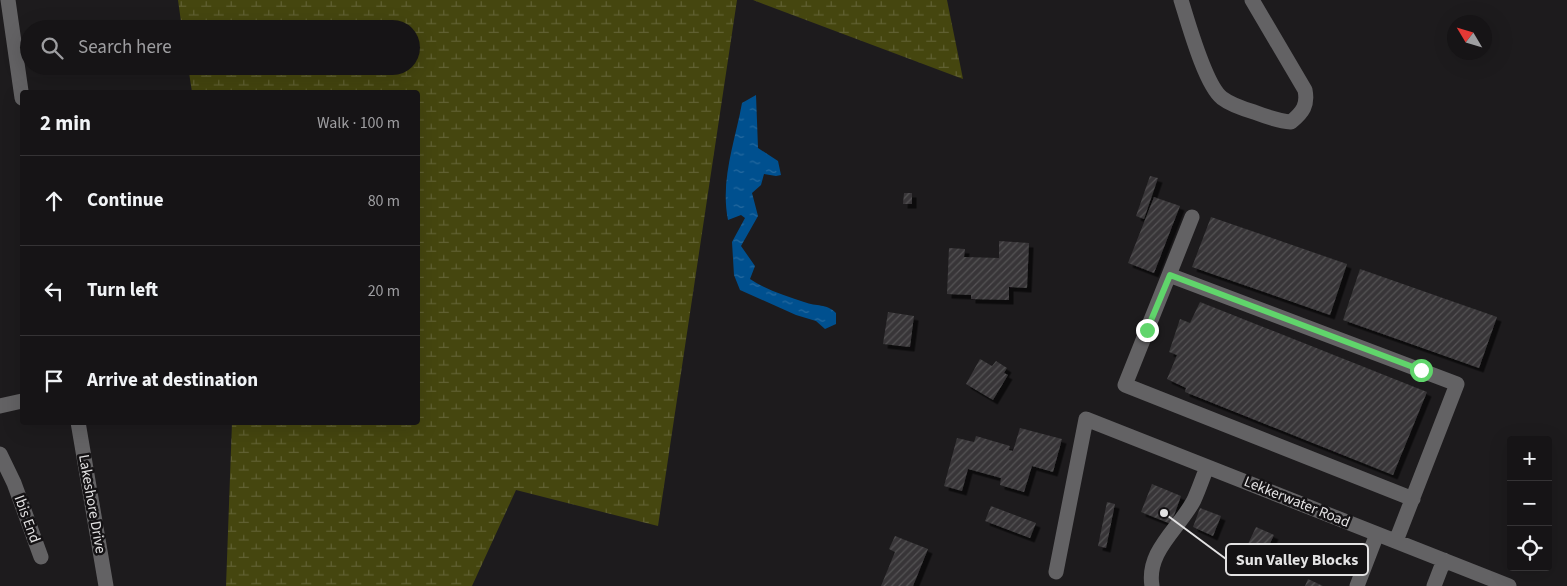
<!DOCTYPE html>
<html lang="en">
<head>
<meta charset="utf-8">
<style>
  body { margin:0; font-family:"Source Sans 3",sans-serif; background:#232123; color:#f1f3f6 }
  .controls { position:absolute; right:15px; bottom:15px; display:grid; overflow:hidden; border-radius:5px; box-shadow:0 5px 20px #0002 }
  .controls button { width:45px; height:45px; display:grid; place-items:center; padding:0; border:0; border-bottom:1px solid #353335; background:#161416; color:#f1f3f6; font:25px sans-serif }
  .compass { position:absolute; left:1447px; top:15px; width:45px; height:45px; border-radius:50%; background:#161416; box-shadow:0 5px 20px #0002; rotate:308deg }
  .stop { position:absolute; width:15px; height:15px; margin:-11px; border:4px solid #60d56b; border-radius:50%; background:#fff }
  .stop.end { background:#60d56b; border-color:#fff; box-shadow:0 1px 5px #0008 }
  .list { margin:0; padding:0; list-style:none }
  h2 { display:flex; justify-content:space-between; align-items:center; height:65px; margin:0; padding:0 20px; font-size:21px }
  h2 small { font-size:16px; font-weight:400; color:#9e9ea1 }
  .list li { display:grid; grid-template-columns:32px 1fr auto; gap:15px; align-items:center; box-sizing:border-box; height:90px; padding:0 20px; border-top:1px solid #353335 }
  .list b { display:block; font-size:19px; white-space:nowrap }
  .list em { font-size:16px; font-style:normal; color:#9e9ea1 }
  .icon { flex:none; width:28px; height:28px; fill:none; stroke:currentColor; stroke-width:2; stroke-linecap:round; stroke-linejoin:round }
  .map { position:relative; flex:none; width:1567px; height:586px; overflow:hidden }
  .search { position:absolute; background:#161416; box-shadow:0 5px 20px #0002; left:20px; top:20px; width:400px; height:55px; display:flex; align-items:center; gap:12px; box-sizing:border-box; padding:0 18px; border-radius:28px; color:#9e9ea1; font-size:19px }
  .panel { position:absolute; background:#161416; box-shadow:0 5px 20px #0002; left:20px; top:90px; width:400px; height:335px; border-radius:5px }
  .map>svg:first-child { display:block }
  .wetland { fill:url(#wetland-marsh) }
  .water { fill:url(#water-ripples) }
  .building { fill:url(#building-hatch); filter:url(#shadow) }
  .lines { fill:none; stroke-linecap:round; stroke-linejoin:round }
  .minor { stroke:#636264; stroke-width:15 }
  .route { stroke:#60d56b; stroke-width:6 }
  .labels { text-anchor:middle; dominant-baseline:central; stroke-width:5; stroke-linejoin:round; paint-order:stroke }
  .street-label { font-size:15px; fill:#e3e2e3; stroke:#141214 }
  .leader { fill:none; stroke:#e3e2e3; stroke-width:2 }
  .callout-dot { fill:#e3e2e3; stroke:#141214; stroke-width:2 }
  .callout { fill:#141214; stroke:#e3e2e3; stroke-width:2 }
  .callout-label { font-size:16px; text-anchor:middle; font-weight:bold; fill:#e3e2e3 }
</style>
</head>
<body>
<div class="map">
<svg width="1567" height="586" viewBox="0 0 1567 586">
  <defs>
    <pattern id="wetland-marsh" width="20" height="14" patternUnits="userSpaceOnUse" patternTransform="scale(1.25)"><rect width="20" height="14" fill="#45460f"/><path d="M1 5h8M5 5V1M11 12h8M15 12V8" fill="none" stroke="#606032"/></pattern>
    <pattern id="water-ripples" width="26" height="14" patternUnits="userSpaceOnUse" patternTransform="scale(1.25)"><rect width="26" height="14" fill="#00508f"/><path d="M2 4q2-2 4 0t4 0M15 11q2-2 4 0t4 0" fill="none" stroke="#25699f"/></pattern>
    <pattern id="building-hatch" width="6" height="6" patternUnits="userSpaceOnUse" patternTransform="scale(1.25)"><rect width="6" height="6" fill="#383638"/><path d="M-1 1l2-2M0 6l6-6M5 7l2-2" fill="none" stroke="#555355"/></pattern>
    <filter id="shadow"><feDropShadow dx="4.5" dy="4.5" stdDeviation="0" flood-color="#0009"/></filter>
  </defs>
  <rect width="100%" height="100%" fill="#1d1b1d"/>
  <path class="wetland" d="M178,0h559l-79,526 -142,-36 -44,96h-246l6,-163 186,-1v-330h-226l-4,-26h223v-37h-229z
    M753,0h194l16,79z"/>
  <path class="water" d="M756,95l2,53 20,13 3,14 -5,1 -12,-2 -3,11 -9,8 6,23 -17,30 14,20 -5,13c16,11 36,17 54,23 13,5 22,1 32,11v11l-11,5 -9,-8 -20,-6 -56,-25 -6,-15 -2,-33 13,-24 -4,-3 -13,5c-8,-40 7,-78 14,-117z"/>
  <path class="building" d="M1150,176l8,2 -14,41 -8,-3z
    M904,193h8v11h-9z
    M1154,197l26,9 -26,67 -26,-10z
    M1211,217l136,47 -17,51 -138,-48z
    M999,241l30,2 -2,45 -18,-1v13l-38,-1v-4l-24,-1 2,-46 16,1 -1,8 35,1z
    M1360,269l137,48 -18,51 -136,-48z
    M1200,302l227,90 -34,83 -208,-83 1,-4 -19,-9 10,-24 -8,-3 11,-33 10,4z
    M888,312l26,4 -4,31 -27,-3z
    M980,359l12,7 4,-5 11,7 -3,5 4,2 -15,25 -27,-16z
    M1020,428l42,11 -9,33 -21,-6 -8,26 -24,-7 1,-7 -33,-9 -6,22 -18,-5 13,-48 17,4 2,-6 34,10 -1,4 4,1z
    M1152,484l29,12 -10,28 -30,-12z
    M1107,502l8,2 -9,44 -8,-2z
    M991,506l45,17 -6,15 -45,-17z
    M1200,508l21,8 -8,20 -20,-9z
    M1256,527l18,8 -8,17 -18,-8z
    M895,536l33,13 -15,37h-32l14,-34 -6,-3z
    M1308,579l15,7h-18z"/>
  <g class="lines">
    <path class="minor" d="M8,0l14,98
      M1181,0c7,22 24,85 41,98 9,7 22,11 32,14 13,5 24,9 37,10 12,-10 17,-17 14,-32l-53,-90
      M1192,217l-23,58 288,109 -61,157
      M1169,275l-44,110 288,114
      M0,406l22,-5
      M78,422l28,164
      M0,454l14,29 27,74
      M1056,572l30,-153 423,167
      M1152,586c-6,-35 27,-57 42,-86 5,-11 9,-23 13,-33
      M1357,586l20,-52
      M1434,586l10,-26"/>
  </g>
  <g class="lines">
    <path class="route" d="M1147,330l23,-55 251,95"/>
  </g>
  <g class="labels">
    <g class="street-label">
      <text transform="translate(1297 502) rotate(22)">Lekkerwater Road</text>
      <text transform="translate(92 504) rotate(80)">Lakeshore Drive</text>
      <text transform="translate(27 519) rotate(70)">Ibis End</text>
    </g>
  </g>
  <path class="leader" d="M1164 513L1226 559"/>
  <circle class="callout-dot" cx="1164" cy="513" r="5"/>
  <rect class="callout" x="1226" y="544" width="142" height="31" rx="5"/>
  <g class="callout-label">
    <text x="1297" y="565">Sun Valley Blocks</text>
  </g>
</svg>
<div class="controls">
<button>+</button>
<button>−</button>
<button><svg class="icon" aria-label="locate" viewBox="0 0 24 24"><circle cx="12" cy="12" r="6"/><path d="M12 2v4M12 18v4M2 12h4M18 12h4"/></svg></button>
</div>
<svg class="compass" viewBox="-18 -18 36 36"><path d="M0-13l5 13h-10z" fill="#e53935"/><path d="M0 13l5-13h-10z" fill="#9e9ea1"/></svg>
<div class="stop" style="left:1421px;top:370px"></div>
<div class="stop end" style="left:1147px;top:330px"></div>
<div class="search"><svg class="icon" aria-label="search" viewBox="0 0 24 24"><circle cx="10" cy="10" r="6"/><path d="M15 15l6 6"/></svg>Search here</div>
<section class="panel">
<h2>2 min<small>Walk · 100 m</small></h2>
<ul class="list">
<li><svg class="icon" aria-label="ahead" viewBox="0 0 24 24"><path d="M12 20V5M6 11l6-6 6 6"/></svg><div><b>Continue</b></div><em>80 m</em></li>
<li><svg class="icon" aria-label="left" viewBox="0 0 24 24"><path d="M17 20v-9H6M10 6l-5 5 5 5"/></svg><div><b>Turn left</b></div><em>20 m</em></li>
<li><svg class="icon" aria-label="arrive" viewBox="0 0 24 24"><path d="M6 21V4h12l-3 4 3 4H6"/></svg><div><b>Arrive at destination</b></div></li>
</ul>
</section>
</div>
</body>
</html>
